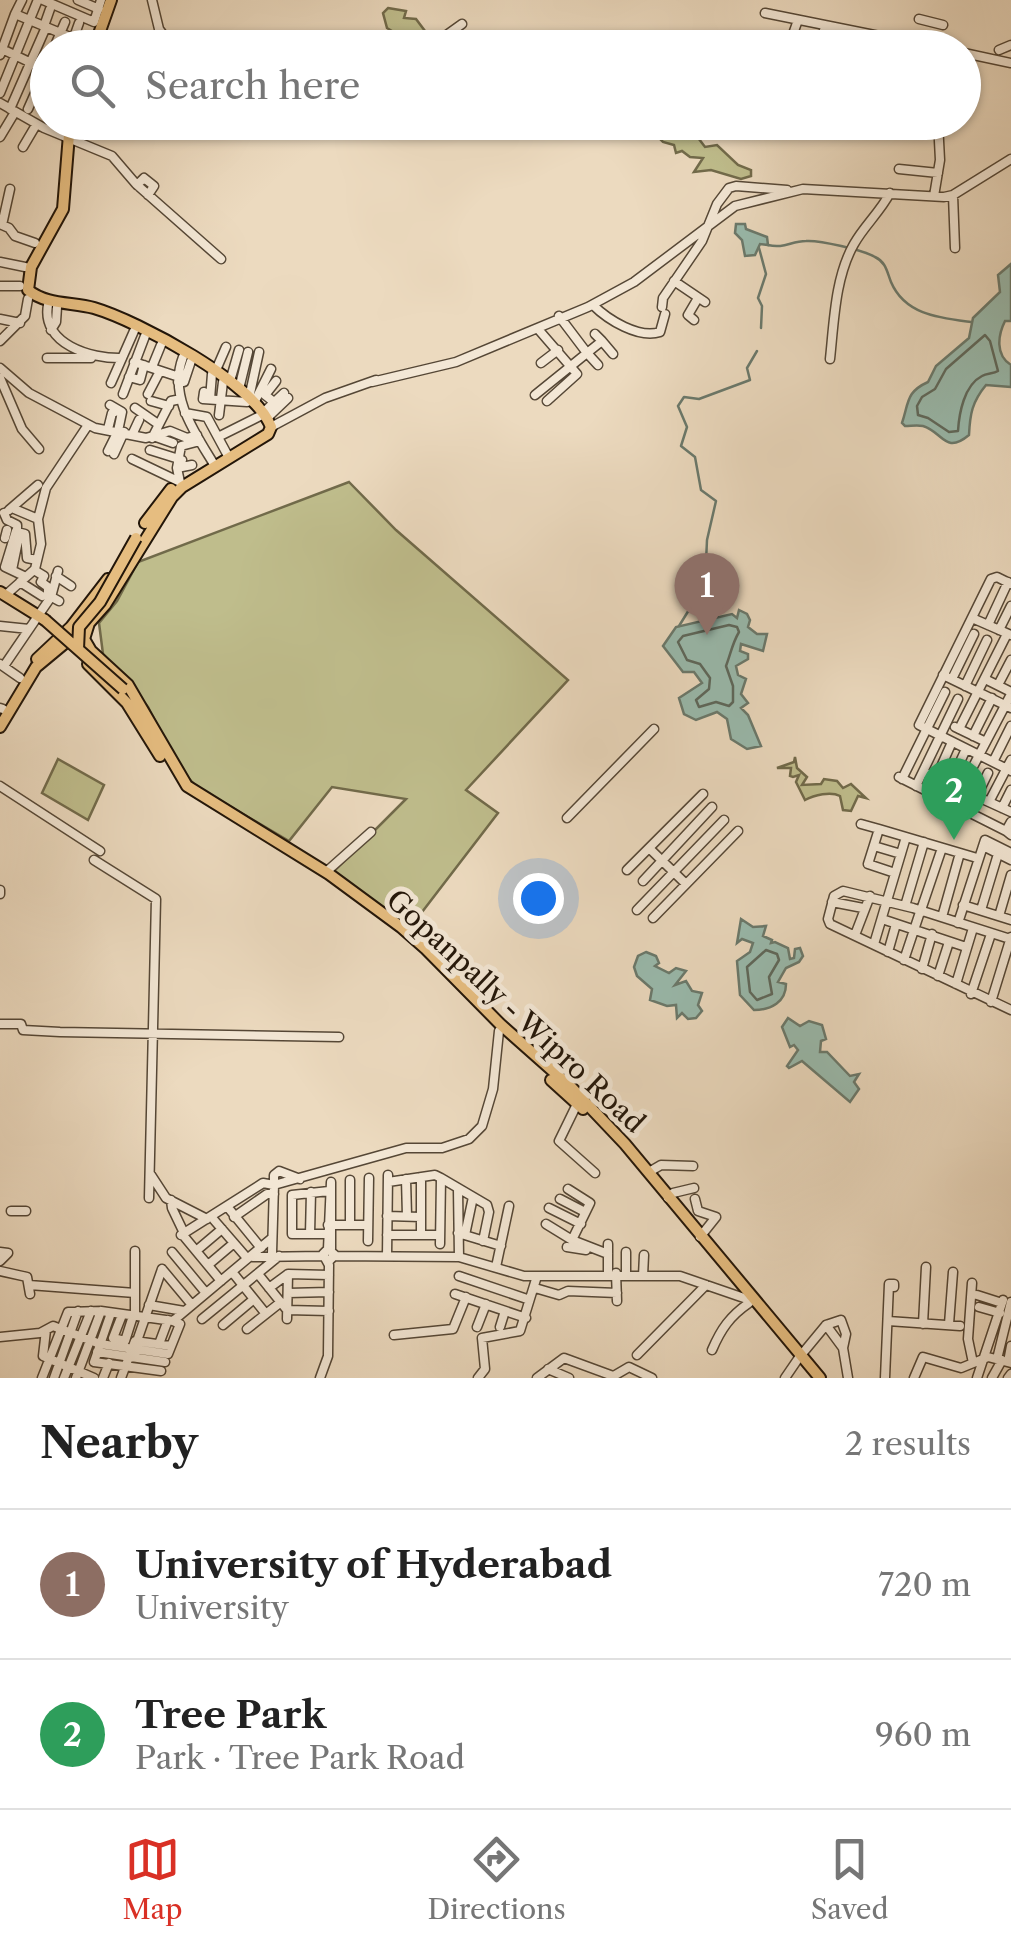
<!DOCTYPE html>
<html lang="en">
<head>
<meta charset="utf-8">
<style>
  body { margin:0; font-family:"Libre Caslon Text",serif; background:#f6f6f6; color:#222 }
  .you { position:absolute; left:538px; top:898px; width:35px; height:35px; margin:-25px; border:8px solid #fff; border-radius:50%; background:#1a73e8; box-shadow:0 0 0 15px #1a73e833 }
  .badge { display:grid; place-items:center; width:65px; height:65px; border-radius:50%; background:#d93025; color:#fff; font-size:32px; font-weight:700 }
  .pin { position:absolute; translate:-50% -82px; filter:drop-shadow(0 2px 5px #0008) }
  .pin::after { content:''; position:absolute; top:52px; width:35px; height:30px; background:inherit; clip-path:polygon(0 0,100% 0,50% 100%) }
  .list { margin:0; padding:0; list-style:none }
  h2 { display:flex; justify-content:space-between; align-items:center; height:130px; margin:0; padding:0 40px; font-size:42px }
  h2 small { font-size:32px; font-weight:400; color:#767676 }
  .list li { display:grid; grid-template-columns:65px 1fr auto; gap:30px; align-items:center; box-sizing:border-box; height:150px; padding:0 40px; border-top:2px solid #e0e0e0 }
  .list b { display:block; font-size:38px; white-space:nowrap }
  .list p { margin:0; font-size:32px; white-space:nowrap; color:#767676 }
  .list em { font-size:32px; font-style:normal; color:#767676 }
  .icon { flex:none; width:55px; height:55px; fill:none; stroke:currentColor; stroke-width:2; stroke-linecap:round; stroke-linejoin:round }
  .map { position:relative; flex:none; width:1011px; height:1378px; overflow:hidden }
  .search { position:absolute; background:#fff; box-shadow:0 2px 8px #0004; left:30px; right:30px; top:30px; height:110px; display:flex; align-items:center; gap:25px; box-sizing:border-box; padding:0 35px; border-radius:55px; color:#767676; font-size:38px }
  .sheet { height:430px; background:#fff }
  nav { display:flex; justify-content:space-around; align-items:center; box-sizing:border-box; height:140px; border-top:2px solid #e0e0e0; background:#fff; font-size:28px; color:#767676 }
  nav a { display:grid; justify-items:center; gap:5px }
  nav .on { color:#d93025 }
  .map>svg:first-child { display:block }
  .green { fill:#bfbd8c; stroke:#716a4a; stroke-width:2.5 }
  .water { fill:#99bbae; stroke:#6a796c; stroke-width:2.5 }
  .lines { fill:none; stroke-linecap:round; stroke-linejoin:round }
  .shore { stroke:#5e685c; stroke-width:2.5 }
  .stream { stroke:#6a796c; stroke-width:2.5 }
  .minor-casing { stroke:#554736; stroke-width:11 }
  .major-casing { stroke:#231609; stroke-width:14 }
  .minor { stroke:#f3e7d5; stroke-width:8 }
  .major { stroke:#e6bd80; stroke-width:10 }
  .major-bridge-casing { stroke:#231609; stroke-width:14; stroke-linecap:butt }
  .major-bridge { stroke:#e6bd80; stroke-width:10 }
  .labels { text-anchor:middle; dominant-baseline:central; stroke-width:10; stroke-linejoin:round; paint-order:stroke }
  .street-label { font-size:28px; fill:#231609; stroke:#f3e7d5 }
</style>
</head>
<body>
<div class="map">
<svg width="1011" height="1378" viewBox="0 0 1011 1378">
  <rect width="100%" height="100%" fill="#ecdabf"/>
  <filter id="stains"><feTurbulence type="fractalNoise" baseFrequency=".002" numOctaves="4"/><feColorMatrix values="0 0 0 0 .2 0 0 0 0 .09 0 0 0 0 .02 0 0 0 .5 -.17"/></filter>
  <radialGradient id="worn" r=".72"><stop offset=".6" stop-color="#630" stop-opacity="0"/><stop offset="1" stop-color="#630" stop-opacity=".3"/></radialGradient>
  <path class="green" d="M388,8l18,3 -2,7 12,1 12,16 -10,-1 -5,10 -26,-16 -4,-15z
    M644,123h35l20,8v8l6,8 12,-2 21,20 13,5v6l-10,3 -30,-9 -17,2 9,-14 -13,-1 -8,-6 -6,2 -2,-8 -11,-3z
    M349,482l47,48 172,150 -102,110 32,23 -89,116 -78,-55 75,-75 -74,-12 -43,54 -92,-54 -18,-19 -31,-61 -45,-53 -4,-31 18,-22 21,-39z
    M795,757l2,11 10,9 -5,8 19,-1 3,-5 13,2 6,7 8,-4 15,14 -8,-2 -7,15 -8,-1 -3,-14c-9,-5 -26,-1 -35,4l-9,-18 3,-7 -6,2 -3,-1 1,-8h-14l17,-6z
    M58,759l46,26 -16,35 -46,-27z"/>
  <path class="water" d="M736,224h9l1,5 21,8 1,8 -8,-1 -5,11 -10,1 -3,-16 -7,-7z
    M1011,264v57h-6c-7,14 -10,34 6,44v22l-25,-2c-14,17 -16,29 -17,50 -24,20 -26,-3 -46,-9 -6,-1 -12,0 -18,0l-3,-3c7,-21 4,-31 26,-41l8,-16 33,-28 4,-20 27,-26 -2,-17z
    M739,610l8,4 3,6 -2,7 9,7h10l-4,17 -22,-7 -1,7 8,3v5l-12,7 2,9 8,4 -5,15 7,9 -7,5 7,7 13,31 -14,3 -16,-10 -4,-20 -10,-7 -21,8 -12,-6 -5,-16 23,-15 -8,-11h-11l-20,-26 13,-19 56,-13 5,4z
    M741,919l12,8 13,-1 -3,10 9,4 -1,3 4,-1 13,6 2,11 4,-1 1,-9 5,-1 3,8 -4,6 -13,6 -8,14 8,2c0,18 -15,26 -32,26l-14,-15 -3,-34 13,-9 3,-9 -11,-4 -5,4z
    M646,952l10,4 3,7 -4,3 14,7 7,-5 10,3 -11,14 11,-4 6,10 10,2 -4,12 4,6 -6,7 -8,1 -6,-6 -5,5 -1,-13 -9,1 -17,-6 2,-11 -15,-13 -3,-9 4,-11z
    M788,1018l12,8 9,-5 13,4 4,14 -5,2 -1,11h7l23,24 9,-2 -5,8 5,7 -9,13 -48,-41 -13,7 -2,-2 11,-16 -4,-5 -4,2 -8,-20z"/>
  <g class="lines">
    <path class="shore" d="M985,335l5,6 8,30c-5,3 -11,2 -16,5 -18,9 -23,38 -24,55l-9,1 -21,-14 -10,-3 -1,-9 5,-9 13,-8 11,-20z
      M729,625l8,2 2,5c-7,12 -8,21 -13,34l7,20v16l-4,4 -13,-4 -17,5 -3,-7 13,-11 1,-11 -10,-14 -13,-4 -9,-18 5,-6z
      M766,950l11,4 2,6 -10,17 3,17 -15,6 -7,-8 -3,-25z"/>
    <path class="stream" d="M768,245c16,4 23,-4 38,-4 14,-1 57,9 69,16 11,5 12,15 16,25 14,33 49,36 80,40
      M759,248l7,26 -8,24 4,8 -1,22
      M679,626l26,-42 2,-44 9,-39 -15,-11 -6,-33 -14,-11 6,-19 -9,-21 6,-9 15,2 51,-19 -3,-12 10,-17"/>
    <g class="minor-casing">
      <path id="minor" d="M22,0l-7,14 79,33
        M43,0l51,22 7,-22
        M78,0l21,9
        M152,0l7,29 14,19
        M765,13l174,35
        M919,19l24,6
        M44,26l6,-17
        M793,34l5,-14
        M74,37l5,-14
        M821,43l4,-17
        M836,45l14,-14
        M0,48l48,23
        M54,48l11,-26
        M416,48l25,-9 21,-15
        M999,50l12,-5
        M964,53l47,10
        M0,55l15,-41
        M0,93l37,-91
        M0,103l44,25 68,28 24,28 85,75
        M46,108l2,-4
        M10,109l36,-82
        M28,109l20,-45
        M0,137l15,-25
        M23,147l13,-22
        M899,169l39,4
        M137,185l7,-7 10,8 -6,9
        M953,195l2,53
        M934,196l6,-36 -2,-38
        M0,224l9,4 6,8 20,7
        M2,225l8,-36
        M0,262l25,5
        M674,281l31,21
        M0,286h20
        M48,305c-7,39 43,54 74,53
        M593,305c15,15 46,34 67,27l5,-18
        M662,307l1,-9 39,-57 15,-37 12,-16 7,-2 51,4
        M0,319l20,4
        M694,320l-6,-5 10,-17
        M538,329l39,45 -30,27
        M51,330l5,-8 1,-15
        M595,334l7,7 -15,12 11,12
        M0,341l25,-25 3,-17
        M602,341l11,13
        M183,357c-15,39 12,76 32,109
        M47,358h44
        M830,359c4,-37 5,-82 24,-115 10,-18 26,-32 36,-51
        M134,362l42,14
        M541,363l17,-13
        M152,367l9,-22
        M0,368l29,25 66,35 51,10 24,-7 17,7 10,-3
        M216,370l10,-23
        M129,377l11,3 4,-15
        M0,378l22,51 17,20
        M230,381l9,-31
        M276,381l-11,14 14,11
        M178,382h6l7,-21
        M372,382l84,-20 132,-55 46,-25 101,-76 68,-17 141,8 9,-2 58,-36
        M111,383l23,-52
        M239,389l9,-37
        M204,392l-1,7 44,3
        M123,394l22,-58
        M148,394l12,-23
        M535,395l52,-42 -28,-37
        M249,398l10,-46
        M210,399l2,-25
        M151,401l18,5
        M254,403l17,-34
        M135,408l23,16
        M185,413l22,4 20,37
        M263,413l21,-20
        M219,415l4,-33
        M267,418l21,-20
        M271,427l54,-29 51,-18
        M108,429l4,-16 3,-1
        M132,435l7,-15
        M156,437l17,6
        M218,437l42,-21
        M152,438l19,-37 10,-2
        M150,450l32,10
        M108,451l10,-20 4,-19 -12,-7
        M114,454l10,-22
        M132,459l48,23
        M177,468l15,-3
        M180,482l-3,-14 4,-22 19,-5
        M9,510l29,-25
        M4,513l3,7 10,5v7l8,2 2,24 10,2
        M38,519l8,-31 42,-63
        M16,531l-11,36 21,10
        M5,538l2,-8
        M12,570l7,-34
        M34,570l10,6 -3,6 7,5v8l11,6
        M56,576l15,10
        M20,582l22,14
        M1011,584l-14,-7 -6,2 -72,146 92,46
        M8,593l27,-24 6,-25 -3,-25 -26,-11
        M40,613l11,-16 7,-26
        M972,618l39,17
        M988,625l20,-43
        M0,626l29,3
        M999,630l12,-24
        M0,664l20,14
        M4,666l32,-47
        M943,675l68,33
        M952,679l22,-45
        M985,679l26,13
        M998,685l13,-25
        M965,686l22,-46
        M0,708l3,1
        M955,727l31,15
        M959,729l48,-95
        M973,736l19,-38
        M993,762l18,-36
        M923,772l88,40
        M899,777l107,54
        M936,778l16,-36
        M902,779l43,-87
        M950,784l16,-35
        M0,786l100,65
        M916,786l42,-87
        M989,802l22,-42
        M953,805l58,-111
        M1002,808l9,-18
        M969,812l19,-39
        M567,818l87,-89
        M1011,822l-5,9 5,4
        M861,824l18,5
        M874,846l27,8
        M983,846l28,14
        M649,848l37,36
        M94,860l62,39 -7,299
        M627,870l76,-76
        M326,872l45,-40
        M895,873l-27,-9 11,-35 98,29
        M643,881l69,-74
        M0,890v4
        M832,902l31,6
        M963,905l48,15
        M905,906l19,-64
        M637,910l87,-90
        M921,910l21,-62
        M981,910l17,-56
        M999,916l12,-41
        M942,917l18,-64
        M653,918l85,-87
        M882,919l84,28
        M958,923l27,-83 26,13
        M855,935l15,-39
        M1010,939l-97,-31 -70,-17 -9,5 -6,23 2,5 181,86
        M874,944l32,-107
        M888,952l8,-28
        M904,960l16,-48
        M922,969l10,-35
        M938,976l11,-34
        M956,984l17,-56
        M971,994l20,-60
        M991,1002l20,-65
        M0,1024h21l2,6 37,2 279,5
        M577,1104l-18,37 36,32
        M649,1172l12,-7 32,1
        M151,1175l15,23 41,21
        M421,1177v40
        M441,1178l46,27 2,7 -6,29
        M406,1179l1,37
        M388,1182l47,-7 6,3 -1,66
        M458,1189l1,68
        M568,1189l22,14 -18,37
        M668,1198l5,-5 21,-5
        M560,1199l25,13
        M695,1199l3,12 18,6 -16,20
        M171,1200l1,8 12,25
        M549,1208l32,16
        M230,1210l31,38
        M11,1211h15
        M387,1216l34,1v18
        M234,1217l33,-23h7
        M214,1220l33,38
        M546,1224l26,16 36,14
        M328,1225h40
        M350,1225v-45
        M458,1233l43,13
        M182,1234l39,47
        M310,1234l1,-42
        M328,1234h-36v-39l37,-4
        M181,1235l82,-52 11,2v-10l5,-4 21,8
        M387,1235h53
        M465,1235l8,-38
        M368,1241l1,-63
        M608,1244v29
        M567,1247l19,3
        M328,1249l3,-67v67
        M135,1251v65
        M196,1251l26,-22
        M0,1252l8,1 -8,8
        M172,1252l34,41
        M626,1252v21
        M272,1253l2,-68 132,-37h36l27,-9 13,-13 11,-37 6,-58
        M335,1256l124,1 65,19h156l64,22
        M387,1256l1,-81
        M253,1257l70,-1
        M208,1265l26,-22
        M496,1267l13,-61
        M162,1269l30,36
        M0,1271l27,6 3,17
        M233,1273l33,41
        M616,1273l1,28
        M258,1274l29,36 42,1
        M459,1276l68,23
        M643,1276l1,-21
        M972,1283l-4,56 5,24
        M29,1285l106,8
        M269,1288l19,-14 41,1
        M535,1288l24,7 9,-4 49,2
        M288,1293l41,-1
        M455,1294l71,24
        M977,1295l25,8
        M149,1305l35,6
        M979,1307l21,6
        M111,1313l-17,49 67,9
        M202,1319l77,-63
        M287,1319l1,-45
        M888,1321l72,5
        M923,1324l3,-57
        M949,1324l4,-52
        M223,1325l31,-26
        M826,1325l15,-5 5,14 -3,14
        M477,1327l9,-23
        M500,1327l5,-16
        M247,1329l34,-27
        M46,1330l-3,26 51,22
        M394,1335l59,-6 13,-32
        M0,1337l40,-4 13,-7 47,18 68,10 12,-30 -7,-3
        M113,1338l9,-23
        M117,1339l8,2 8,-25
        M137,1341l25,-72
        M159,1344l9,-24
        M712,1350c9,-21 18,-34 37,-47
        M97,1352l68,10
        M802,1354l24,-29 17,23 5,30
        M637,1355l69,-70
        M997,1359l14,-57
        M1008,1362l3,-16
        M548,1369l21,9
        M612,1377l17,-10 23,11
        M42,1378l26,-66 33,-1 72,10 99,-83
        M54,1378l24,-67
        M64,1378l27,-67
        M76,1378l25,-67
        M103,1378l6,-15
        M121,1378l14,-37 36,5
        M320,1378l8,-22 1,-91 -6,-11 5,-5 7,6 -6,6
        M478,1378l7,-9 -3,-31 38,-7 17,-55
        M537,1378l27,-20 49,18
        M785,1378l13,-19
        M885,1378l4,-94h5v3
        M914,1378l9,-21 38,11 27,-11 23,6
        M977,1378l26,-78
        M992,1378l10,-18
        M1008,1378l3,-4"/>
    </g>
    <g class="major-casing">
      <path id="major" d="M94,48l17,-48
        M145,523l26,-34
        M0,592l45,28
        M89,623l-5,16 7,12 37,34 59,101 142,88 72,53 25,22 74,75 70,62 55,58 195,234
        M37,659l34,-32 37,-48
        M88,664l39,39 33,53
        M0,727l36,-60 53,-44 16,-18 67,-108 10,-10 86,-53 3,-7c-16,-44 -133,-106 -177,-119 -22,-6 -48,-3 -66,-18l3,-23 32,-58 7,-87
        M551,1080l32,29"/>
    </g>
    <use href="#minor" class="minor"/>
    <use href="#major" class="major"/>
    <g class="major-bridge-casing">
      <path id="major-bridge" d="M45,620l78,69
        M78,649l1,-22 21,-25 36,-64"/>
    </g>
    <use href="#major-bridge" class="major-bridge"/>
  </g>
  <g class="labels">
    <g class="street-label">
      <text transform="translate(516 1011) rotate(43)">Gopanpally - Wipro Road</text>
    </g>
  </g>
  <rect width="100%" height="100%" filter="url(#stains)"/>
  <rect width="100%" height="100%" fill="url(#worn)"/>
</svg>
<div class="you"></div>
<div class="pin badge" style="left:707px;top:635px;background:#8d6e63">1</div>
<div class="pin badge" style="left:954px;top:840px;background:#2e9e5b">2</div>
<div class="search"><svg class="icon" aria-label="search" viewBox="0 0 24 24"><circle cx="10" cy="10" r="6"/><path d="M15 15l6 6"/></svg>Search here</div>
</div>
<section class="sheet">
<h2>Nearby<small>2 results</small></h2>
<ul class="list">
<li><span class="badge" style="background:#8d6e63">1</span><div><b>University of Hyderabad</b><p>University</p></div><em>720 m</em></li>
<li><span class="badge" style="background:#2e9e5b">2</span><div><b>Tree Park</b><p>Park · Tree Park Road</p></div><em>960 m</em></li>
</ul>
</section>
<nav>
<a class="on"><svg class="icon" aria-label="map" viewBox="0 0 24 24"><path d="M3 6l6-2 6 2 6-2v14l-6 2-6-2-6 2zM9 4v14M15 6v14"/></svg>Map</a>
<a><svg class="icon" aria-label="directions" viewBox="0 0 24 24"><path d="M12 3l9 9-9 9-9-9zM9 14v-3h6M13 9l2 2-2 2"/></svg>Directions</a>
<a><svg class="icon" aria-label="saved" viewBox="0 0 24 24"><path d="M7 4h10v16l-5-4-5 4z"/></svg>Saved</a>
</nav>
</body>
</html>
